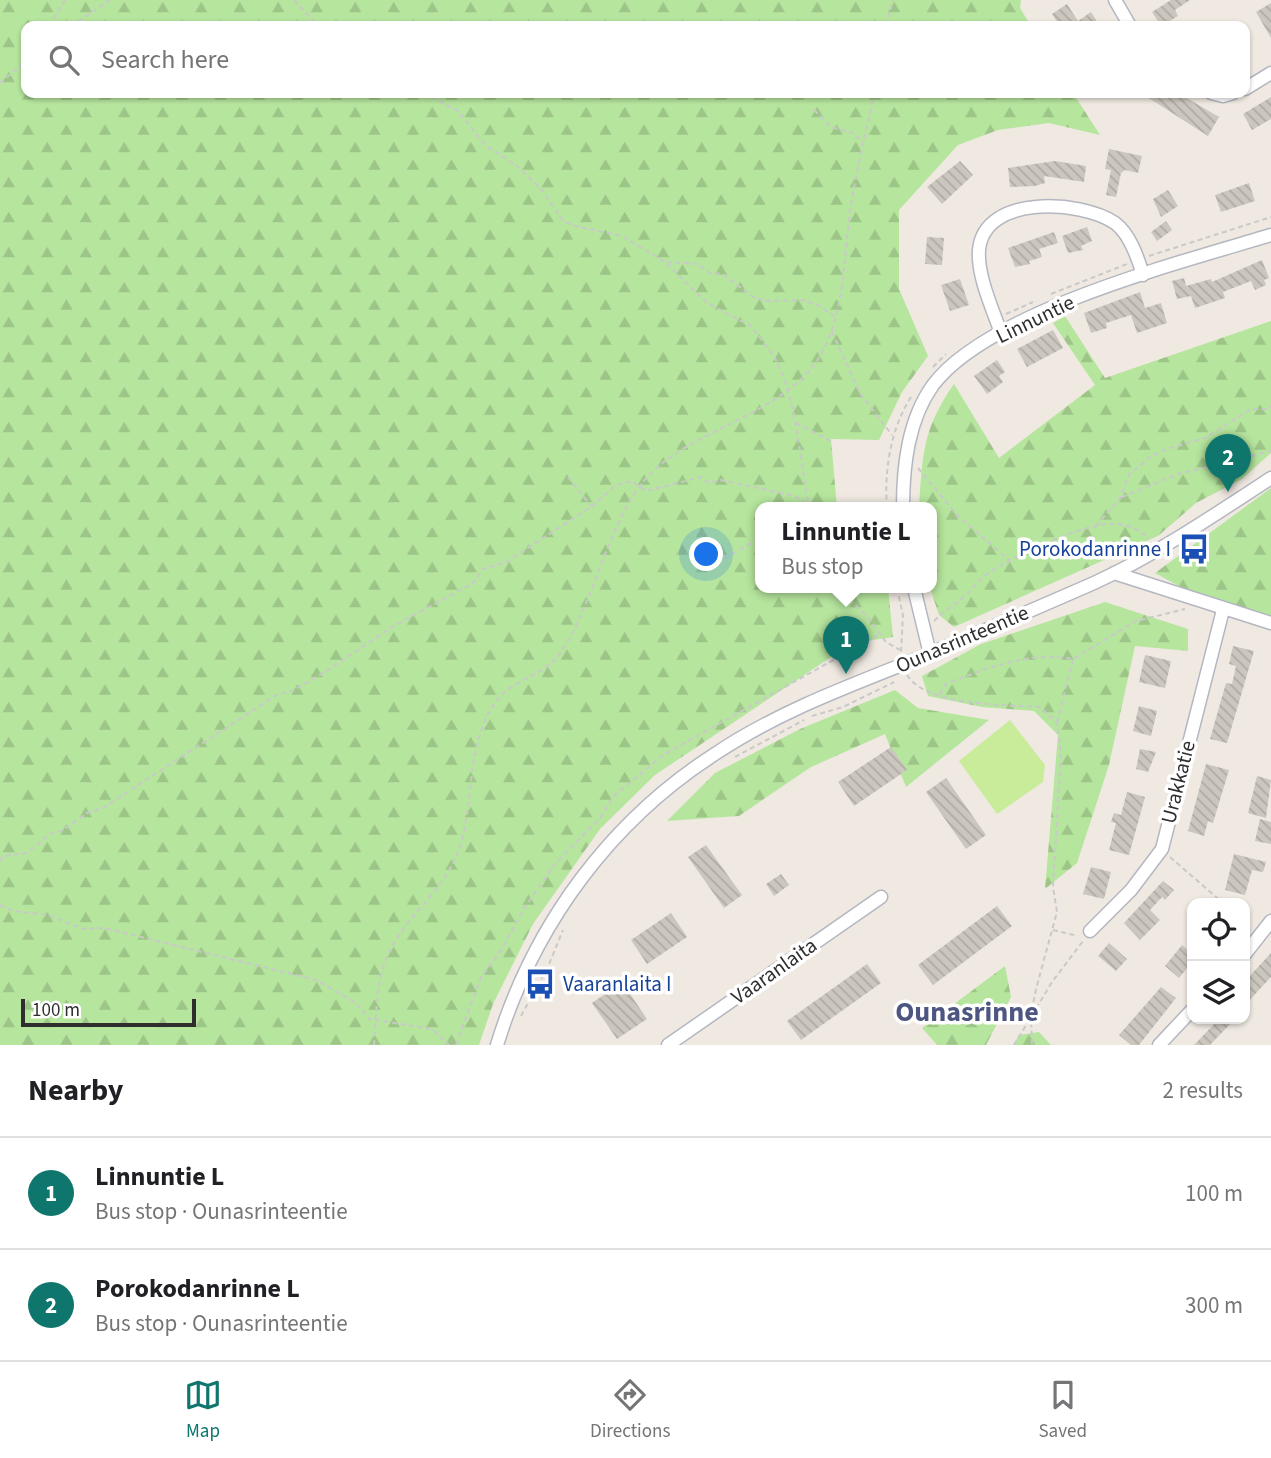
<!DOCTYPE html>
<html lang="en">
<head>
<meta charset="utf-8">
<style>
  body { margin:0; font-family:"Source Sans 3",sans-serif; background:#f2f2f2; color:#202124 }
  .controls { position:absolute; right:21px; bottom:21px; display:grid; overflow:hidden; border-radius:14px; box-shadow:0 2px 5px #0004 }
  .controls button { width:63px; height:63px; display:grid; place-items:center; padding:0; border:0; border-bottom:2px solid #e0e0e0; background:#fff; color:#202124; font:35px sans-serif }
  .scale { position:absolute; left:21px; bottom:18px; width:175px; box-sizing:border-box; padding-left:7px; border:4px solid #2e2e2e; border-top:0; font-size:19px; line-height:24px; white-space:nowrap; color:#2e2e2e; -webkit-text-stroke:5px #fff; paint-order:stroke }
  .you { position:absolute; left:707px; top:555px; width:24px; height:24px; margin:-18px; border:5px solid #fff; border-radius:50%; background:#1a73e8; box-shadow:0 0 0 10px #1a73e833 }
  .badge { display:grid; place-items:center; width:46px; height:46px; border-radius:50%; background:#0f766e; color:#fff; font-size:23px; font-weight:700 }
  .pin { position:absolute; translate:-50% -58px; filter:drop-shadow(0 2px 4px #0008) }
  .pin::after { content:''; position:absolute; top:37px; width:24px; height:21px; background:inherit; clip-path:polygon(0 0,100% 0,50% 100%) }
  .popup { position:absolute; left:755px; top:502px; width:182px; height:91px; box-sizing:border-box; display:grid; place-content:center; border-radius:14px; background:#fff; filter:drop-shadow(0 2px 5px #0005); font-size:23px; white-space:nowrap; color:#757577 }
  .popup b { font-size:26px; color:#202124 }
  .popup::after { content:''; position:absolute; left:50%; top:100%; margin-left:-14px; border:14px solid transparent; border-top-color:#fff }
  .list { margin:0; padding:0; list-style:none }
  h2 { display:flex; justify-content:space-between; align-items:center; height:91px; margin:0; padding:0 28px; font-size:30px }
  h2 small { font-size:23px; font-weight:400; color:#757577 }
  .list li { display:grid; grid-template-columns:46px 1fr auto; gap:21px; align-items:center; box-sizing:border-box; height:112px; padding:0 28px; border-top:2px solid #e0e0e0 }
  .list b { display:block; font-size:26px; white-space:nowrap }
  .list p { margin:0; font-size:23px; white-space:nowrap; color:#757577 }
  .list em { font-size:23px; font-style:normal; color:#757577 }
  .icon { flex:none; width:38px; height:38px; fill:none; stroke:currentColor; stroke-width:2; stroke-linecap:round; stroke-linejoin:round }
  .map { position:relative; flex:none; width:1271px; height:1045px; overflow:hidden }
  .search { position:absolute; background:#fff; box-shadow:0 2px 5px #0004; left:21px; right:21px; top:21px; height:77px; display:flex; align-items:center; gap:18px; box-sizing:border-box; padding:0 24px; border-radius:14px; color:#757577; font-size:26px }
  .sheet { height:315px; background:#fff }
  nav { display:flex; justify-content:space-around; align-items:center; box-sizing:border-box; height:98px; border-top:2px solid #e0e0e0; background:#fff; font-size:19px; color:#757577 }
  nav a { display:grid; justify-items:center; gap:4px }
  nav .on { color:#0f766e }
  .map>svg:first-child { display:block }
  .forest { fill:url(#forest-firs) }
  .pitch { fill:#c9ec9a }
  .building { fill:url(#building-back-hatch) }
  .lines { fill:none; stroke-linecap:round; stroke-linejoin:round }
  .minor-casing { stroke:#b4b7c1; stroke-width:15 }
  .path { stroke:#c9c9c9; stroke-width:2; stroke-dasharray:5 3.5; stroke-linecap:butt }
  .minor { stroke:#fff; stroke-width:12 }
  .labels { text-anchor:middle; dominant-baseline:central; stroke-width:7; stroke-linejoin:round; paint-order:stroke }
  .street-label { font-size:21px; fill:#2e2e2e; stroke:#fff }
  .transit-label { font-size:21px; fill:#164399; stroke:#fff; text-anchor:end }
  .district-label { font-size:28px; font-weight:bold; fill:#4d5680; stroke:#fff }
</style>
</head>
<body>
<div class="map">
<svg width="1271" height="1045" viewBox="0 0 1271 1045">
  <defs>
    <pattern id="forest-firs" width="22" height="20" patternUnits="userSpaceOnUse" patternTransform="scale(1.75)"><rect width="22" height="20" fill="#b6e59e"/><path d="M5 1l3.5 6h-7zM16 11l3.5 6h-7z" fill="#9dc588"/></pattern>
    <pattern id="building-back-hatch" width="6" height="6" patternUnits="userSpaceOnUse" patternTransform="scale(1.75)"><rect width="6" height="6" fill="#cbc7bf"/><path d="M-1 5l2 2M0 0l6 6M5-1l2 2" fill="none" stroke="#afaba4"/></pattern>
  </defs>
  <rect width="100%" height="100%" fill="#efe9e1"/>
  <path class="forest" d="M0,0h1021l-1,8 11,18h-1005v67h1047l27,42 -51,-12 -51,7 -40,15 -59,65v79l29,67 -26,36 -23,48 -48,-1 6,69h-77v80h128l5,49 -41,6 -197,132 -55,54 -67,95 -40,80 -14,41h-479z
    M1065,316l40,62 166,-57v132l-29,26 -46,24 -38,33 -204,91 -15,-12 -9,-27 2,-80h-13c3,-53 4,-80 35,-124l45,74 96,-73 -42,-62z
    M1271,488v132l-48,-10 -68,-37z
    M1105,602l83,27v22l-53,-5 -26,119 -32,98 -32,26 13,-154 -24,-24 -52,-4 -54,-11 -6,-20 59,-32z
    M895,690l23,18 71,12 -83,67 -21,-53 -74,33 -72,49 -72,5 48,-48 85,-44z
    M1005,966l6,31 -25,48h-49l-15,-17z
    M1039,1032l12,13h-38l6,-10z"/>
  <path class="pitch" d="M1010,720l35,45 -2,17 -46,32 -38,-53z"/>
  <path class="building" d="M1171,0h19l-15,10 3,6 -17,10 -9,-14z
    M1271,3v35l-15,-26z
    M1067,4l11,17 13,-9 9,14h-40l-8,-12z
    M1141,93h37l41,24 -11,19z
    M1271,97v22l-19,11 -9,-16z
    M1109,149l33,7 -4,17 -13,-3 -4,3 -5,24 -10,-2 5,-25 -6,-1z
    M960,161l13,14 -31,29 -15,-17z
    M1055,161l31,5 -2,16 -40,-6 1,7 -10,3 -25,1 -2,-19z
    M1249,183l6,18 -34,11 -6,-17z
    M1168,190l10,16 -17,11 -8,-18z
    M1166,221l6,9 -15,11 -6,-9z
    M1087,227l5,14 -11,5 2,4 -15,3 -6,-17z
    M1054,232l4,11 -19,6 3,8 -13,4 1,3 -15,3 -7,-19z
    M927,237l17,1 -2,27 -17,-1z
    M1262,260l7,18 -5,2 2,5 -11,5 -4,-9 -28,11 2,6 -30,10 -4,-12 -14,3 -5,-18 12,-3 2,8 25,-7 1,3z
    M960,279l9,26 -19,6 -9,-26z
    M1140,292l5,16 16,-5 6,20 -30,10 -6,-18 -25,8 1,5 -16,5 -7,-20z
    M1053,330l10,18 -36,19 -10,-18z
    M997,360l8,12 -6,4 4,6 -16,12 -13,-18z
    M1233,646l21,5 -27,92 -17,-4 16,-56 6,1 4,-18 -7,-2z
    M1145,655l26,6 -6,27 -26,-6z
    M1139,706l18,5 -6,25 -18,-5z
    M891,747l16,23 -53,36 -16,-24z
    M1140,749l16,3 -8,20 -12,-3z
    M1206,764l23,6 -16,53 -5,-2 -4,15 -16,-5z
    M1257,776l14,4 -5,38 -18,-5z
    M946,778l40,57 -20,14 -40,-57z
    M1127,792l18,5 -16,58 -20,-5 7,-27 -5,-1 3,-9 7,2z
    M1260,819l11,3v22l-16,-3z
    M706,845l36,50 -18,13 -36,-51z
    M1234,854l32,8 -3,10 -11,-2 -7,25 -20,-5z
    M1091,867l20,5 -7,27 -21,-5z
    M781,874l8,11 -15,11 -8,-12z
    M1163,881l11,9 -9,10 -3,-3 -12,13 10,10 -20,20 -16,-17z
    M997,906l15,20 -79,59 -15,-20z
    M671,913l16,24 -40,27 -16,-24z
    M1109,943l18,16 -11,12 -18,-15z
    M1182,945l10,9v8l-13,16 -14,-12z
    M1271,953v24l-26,28v-24z
    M867,964l14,19 -80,57 -14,-19z
    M622,982l25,37 -30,20 -25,-36z
    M1161,987l15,11 -37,47h-8l-12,-10z
    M1219,1019h16l-25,26h-16z"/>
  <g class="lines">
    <g class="minor-casing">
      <path id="minor" d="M1115,0l15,26
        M1245,89l26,-16
        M1211,93l12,3 10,-3
        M1001,333c-8,-23 -24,-57 -22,-83 5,-56 102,-50 136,-27 15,11 23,35 28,52
        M903,508c0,-42 5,-88 30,-123 56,-74 249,-123 338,-150
        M1114,573l157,50
        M914,588l16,66
        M1090,931l41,-41 31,-41 61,-239
        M1245,954l26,-33
        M497,1045c37,-121 114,-225 221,-293 65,-43 139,-69 211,-98 55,-23 110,-47 165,-71 63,-29 119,-67 177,-105
        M668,1045l213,-148
        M1159,1045l33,-35"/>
    </g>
    <path class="path" d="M294,0l24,26
      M49,26l16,-26
      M71,26l39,-26
      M886,26l7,-26
      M0,83l26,-22
      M424,93l34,18 28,35 30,19 27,26 20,30 12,5 47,10 43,26 42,41 44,23 23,30 10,22 10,35 15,95
      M814,110l17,17 22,6 10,9
      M1149,256l122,-39
      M667,262l31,2 12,9 13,1 30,23 12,4 37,-1 16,5 16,11
      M1051,294l76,-30
      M1006,314l27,-12
      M832,332l28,61 32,42
      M933,367l13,-13
      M796,423l35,18
      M918,468l39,47 53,46
      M568,477l23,29
      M1122,497l56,-23 93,-23
      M887,508c-3,-39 4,-82 26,-114
      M1096,526l24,-28 9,-23 21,-18 17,-8 38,-11 46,-29h17l3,-3
      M710,567l50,-29
      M837,588l29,27 20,27 14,8
      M897,588l6,27 -2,38
      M934,621c11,-11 22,-17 33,-27 6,-4 9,-12 15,-16 24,-19 97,-53 128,-54 15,-1 30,5 39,15
      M907,675c19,31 99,30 133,32l17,16 4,30 -8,134 4,25 -21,77 -5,26 1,30
      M940,694l6,-10c41,-16 83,-33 127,-25l63,-38 49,-12
      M812,716l31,-9 51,-25
      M1057,722l16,-62
      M735,757l69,-37
      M1170,857l53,46
      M0,861l3,-5 24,-3 23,-19 13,-4 24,-17 16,-5 175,-114 14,-3 33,-19 67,-45 81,-44 10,-14 23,-7 85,-55 25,-22 15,-4 15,10 55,-14 8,6 12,-3 74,16 13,8
      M0,905l13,6 35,4 35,14 21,-1 212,52 40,23 13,16 63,10 17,16
      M1053,930l25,6
      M521,1016l26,-47 16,-39
      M374,1045c3,-31 1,-66 16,-95 18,-35 53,-59 68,-98 18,-49 6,-110 40,-153 17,-21 48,-24 63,-47 34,-50 47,-134 89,-178 46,-46 131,-59 168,-115 29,-45 25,-109 34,-160 6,-36 15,-71 22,-106
      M456,1045l25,-68 17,-22 26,-46 29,-43 47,-48 14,-22 49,-41 217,-121
      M1014,1045l38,-63 31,-41"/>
    <use href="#minor" class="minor"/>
  </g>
  <defs>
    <g id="bus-bare" transform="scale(2.415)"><path d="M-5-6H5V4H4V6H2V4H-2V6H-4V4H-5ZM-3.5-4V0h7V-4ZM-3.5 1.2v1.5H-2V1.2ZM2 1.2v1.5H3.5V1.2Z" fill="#1a4fb4" stroke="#fff" stroke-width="2.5" paint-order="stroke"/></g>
  </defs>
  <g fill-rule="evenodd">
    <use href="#bus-bare" x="1194" y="549"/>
    <use href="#bus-bare" x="540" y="984"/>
  </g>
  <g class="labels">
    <g class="street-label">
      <text transform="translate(1035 319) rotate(-26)">Linnuntie</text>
      <text transform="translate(962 639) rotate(-23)">Ounasrinteentie</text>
      <text transform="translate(1178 782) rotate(-76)">Urakkatie</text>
      <text transform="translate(774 971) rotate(-35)">Vaaranlaita</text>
    </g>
    <g class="transit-label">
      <text x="1171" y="549">Porokodanrinne I</text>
      <text x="563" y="984" text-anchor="start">Vaaranlaita I</text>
    </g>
    <g class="district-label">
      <text x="967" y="1012">Ounasrinne</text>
    </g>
  </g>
</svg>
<div class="controls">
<button><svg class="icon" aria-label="locate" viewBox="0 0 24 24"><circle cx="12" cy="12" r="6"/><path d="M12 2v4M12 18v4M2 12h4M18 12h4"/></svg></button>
<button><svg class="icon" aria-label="layers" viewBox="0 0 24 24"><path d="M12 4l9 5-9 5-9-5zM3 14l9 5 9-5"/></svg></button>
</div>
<div class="scale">100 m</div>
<div class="you"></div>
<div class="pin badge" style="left:846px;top:674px">1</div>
<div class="popup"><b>Linnuntie L</b>Bus stop</div>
<div class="pin badge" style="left:1228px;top:492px">2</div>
<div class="search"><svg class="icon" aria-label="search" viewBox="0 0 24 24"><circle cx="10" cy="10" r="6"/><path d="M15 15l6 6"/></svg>Search here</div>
</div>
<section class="sheet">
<h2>Nearby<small>2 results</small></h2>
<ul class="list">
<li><span class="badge">1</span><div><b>Linnuntie L</b><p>Bus stop · Ounasrinteentie</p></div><em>100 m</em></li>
<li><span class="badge">2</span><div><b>Porokodanrinne L</b><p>Bus stop · Ounasrinteentie</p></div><em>300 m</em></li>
</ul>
</section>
<nav>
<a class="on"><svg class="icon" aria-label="map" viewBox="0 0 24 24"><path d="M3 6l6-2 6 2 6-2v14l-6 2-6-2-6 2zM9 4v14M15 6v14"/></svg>Map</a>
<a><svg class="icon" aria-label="directions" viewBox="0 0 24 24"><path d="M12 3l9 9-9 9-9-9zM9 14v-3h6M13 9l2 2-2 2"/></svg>Directions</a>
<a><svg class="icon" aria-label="saved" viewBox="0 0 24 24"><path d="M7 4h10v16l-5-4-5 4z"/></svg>Saved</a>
</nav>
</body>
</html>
